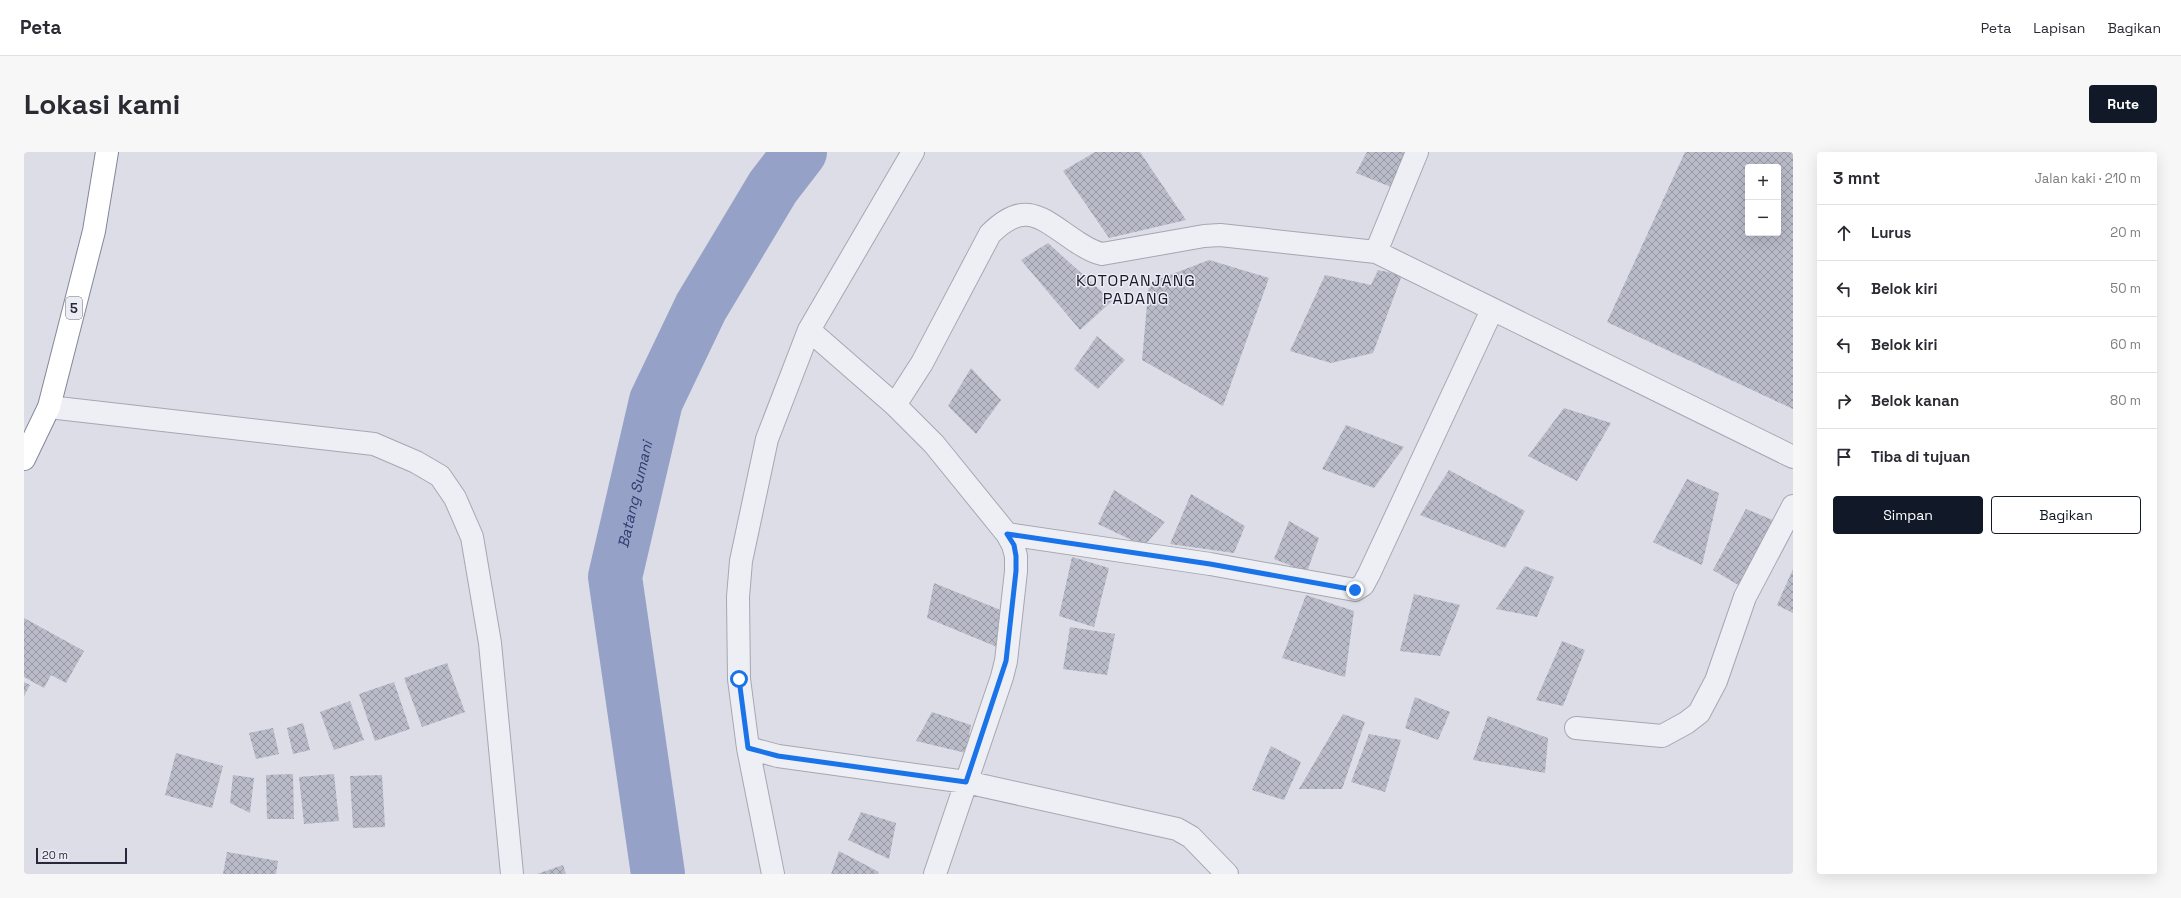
<!DOCTYPE html>
<html lang="id">
<head>
<meta charset="utf-8">
<style>
  body { margin:0; font-family:"Space Grotesk",sans-serif; background:#f7f7f7; color:#2b2b33 }
  .controls { position:absolute; right:12px; top:12px; display:grid; overflow:hidden; border-radius:4px; box-shadow:0 4px 16px #0002 }
  .controls button { width:36px; height:36px; display:grid; place-items:center; padding:0; border:0; border-bottom:1px solid #e1e1e2; background:#fff; color:#2b2b33; font:20px sans-serif }
  .scale { position:absolute; left:12px; bottom:10px; width:91px; box-sizing:border-box; padding-left:4px; border:2px solid #26283c; border-top:0; font-size:11px; line-height:14px; white-space:nowrap; color:#26283c; -webkit-text-stroke:3px #ebecf4; paint-order:stroke }
  .stop { position:absolute; width:12px; height:12px; margin:-9px; border:3px solid #1a73e8; border-radius:50%; background:#fff }
  .stop.end { background:#1a73e8; border-color:#fff; box-shadow:0 1px 4px #0008 }
  .list { margin:0; padding:0; list-style:none }
  h2 { display:flex; justify-content:space-between; align-items:center; height:52px; margin:0; padding:0 16px; font-size:17px }
  h2 small { font-size:13px; font-weight:400; color:#7c7c81 }
  .list li { display:grid; grid-template-columns:26px 1fr auto; gap:12px; align-items:center; box-sizing:border-box; height:56px; padding:0 16px; border-top:1px solid #e1e1e2 }
  .list b { display:block; font-size:15px; white-space:nowrap }
  .list em { font-size:13px; font-style:normal; color:#7c7c81 }
  .actions { display:flex; gap:8px; padding:12px 16px }
  .actions a { flex:1; padding:9px 0; border:1px solid #111827; border-radius:4px; text-align:center; font-size:14px; color:#111827 }
  .actions .main { background:#111827; color:#fff }
  .icon { flex:none; width:22px; height:22px; fill:none; stroke:currentColor; stroke-width:2; stroke-linecap:round; stroke-linejoin:round }
  .map { position:relative; flex:none; width:1769px; height:722px; overflow:hidden; border-radius:4px }
  header { display:flex; align-items:center; gap:24px; box-sizing:border-box; height:56px; padding:0 20px; background:#fff; border-bottom:1px solid #e1e1e2 }
  header strong { font-size:19px }
  nav { display:flex; gap:22px; margin-inline-start:auto; font-size:14px }
  .intro { display:flex; align-items:center; justify-content:space-between; box-sizing:border-box; height:96px; padding:0 24px }
  h1 { margin:0; font-size:28px }
  .button { padding:10px 18px; border-radius:4px; background:#111827; color:#fff; font-size:14px; font-weight:700 }
  main { display:flex; gap:24px; padding:0 24px }
  aside { flex:1; background:#fff; border-radius:4px; box-shadow:0 4px 16px #0002 }
  .map>svg:first-child { display:block }
  .lines { fill:none; stroke-linecap:round; stroke-linejoin:round }
  .river { stroke:#96a1c7; stroke-width:54 }
  .building { fill:url(#building-cross-hatch); fill-rule:evenodd }
  .minor-casing { stroke:#a5a7b3; stroke-width:24 }
  .highway-casing { stroke:#83879c; stroke-width:24 }
  .minor { stroke:#eeeff4; stroke-width:22 }
  .highway { stroke:#fff; stroke-width:22 }
  .route { stroke:#1a73e8; stroke-width:5 }
  .labels { text-anchor:middle; dominant-baseline:central; stroke-width:3; stroke-linejoin:round; paint-order:stroke }
  .shield { fill:#ebecf4; stroke:#616373; stroke-width:1 }
  .shield-label { font-size:13px; font-weight:bold; fill:#26283c }
  .water-label { font-size:15px; font-style:italic; fill:#303c6f; stroke:#ebecf4 }
  .quarter-label { font-size:16px; letter-spacing:1px; fill:#181a2c; stroke:#ebecf4 }
</style>
</head>
<body>
<header>
<strong>Peta</strong>
<nav><a>Peta</a><a>Lapisan</a><a>Bagikan</a></nav>
</header>
<div class="intro"><h1>Lokasi kami</h1><a class="button">Rute</a></div>
<main>
<div class="map">
<svg width="1769" height="722" viewBox="0 0 1769 722">
  <defs>
    <pattern id="building-cross-hatch" width="8" height="8" patternUnits="userSpaceOnUse"><rect width="8" height="8" fill="#b9bbc9"/><path d="M0 0l8 8M0 8l8-8" fill="none" stroke="#9698a4"/></pattern>
  </defs>
  <rect width="100%" height="100%" fill="#dcdde6"/>
  <g class="lines">
    <path class="river" id="s1" d="M634,722l-43,-297 41,-176 45,-94 72,-120 27,-35"/>
  </g>
  <path class="building" d="M1071,0h45l46,68 -77,18 -46,-67z
    M1343,0h41l-17,35 -35,-14z
    M1661,0h108v257l-186,-87zM1724,15h30v66h-30z
    M1024,91l64,58 -32,29 -59,-70z
    M1185,108l60,18 -46,128 -81,-46 7,-77z
    M1354,118l24,5 -29,78 -42,10 -41,-12 35,-76 46,10z
    M1073,184l28,24 -27,29 -24,-20z
    M947,216l30,32 -25,34 -28,-28z
    M1540,256l47,15 -34,58 -49,-25z
    M1322,273l58,22 -30,41 -52,-19z
    M1425,318l76,41 -20,37 -85,-33z
    M1663,327l32,14 -17,72 -49,-23z
    M1090,338l51,32 -21,24 -46,-22z
    M1167,342l54,32 -11,27 -64,-9z
    M1722,357l44,18 -38,66 -39,-23z
    M1265,369l30,17 -12,34 -33,-13z
    M1048,405l37,11 -15,59 -35,-11z
    M1501,414l29,11 -17,40 -41,-8z
    M1769,417v44l-16,-8z
    M910,431l69,28 -6,36 -70,-29z
    M1390,442l46,11 -20,51 -40,-5z
    M1282,443l48,16 -9,66 -63,-19z
    M0,466l60,33 -18,32 -15,-8 -7,13 -20,-11z
    M1046,475l45,7 -8,41 -44,-6z
    M1538,489l23,9 -22,56 -27,-6z
    M423,511l18,49 -43,15 -18,-49z
    M0,530l6,3 -6,11z
    M370,530l16,47 -35,12 -16,-47z
    M1391,545l35,15 -12,28 -33,-12z
    M326,549l14,39 -30,10 -14,-38z
    M908,560l39,13 -5,28 -50,-12z
    M1319,562l22,8 -23,67h-43z
    M1464,564l60,22 -3,35 -72,-13z
    M279,571l7,27 -17,4 -6,-26z
    M249,576l6,26 -23,5 -7,-26z
    M1345,582l32,6 -16,52 -34,-10z
    M1247,594l30,16 -17,38 -32,-10z
    M152,601l47,13 -11,42 -47,-13z
    M269,622l1,45h-27l-1,-44z
    M310,622l5,47 -35,3 -5,-47z
    M209,623l21,3 -4,35 -20,-10z
    M358,623l3,52 -32,1 -3,-52z
    M837,660l35,11 -7,36 -41,-19z
    M815,699l40,21 -1,2h-47z
    M203,700l51,9 -2,13h-53z
    M539,713l3,9h-29z"/>
  <g class="lines">
    <g class="minor-casing">
      <path id="minor" d="M889,0l-104,178 -42,109 -26,122 -3,36 1,82 9,69 30,8 188,26 211,47 14,8 36,37
        M1393,0l-41,100 417,205
        M785,178l86,75 39,39 73,90 6,11 3,11v15l-10,90 -4,16 -67,197
        M871,253l27,-42 68,-129c36,-36 52,-15 87,8 8,5 15,10 25,12l102,-18 16,-1 156,17
        M25,255l325,37 42,18 24,14 15,22 17,39 18,106 22,231
        M983,382l203,30 145,26 8,-5 6,-11 123,-264
        M1552,576l86,8 24,-13 13,-10 17,-32 29,-84 48,-91
        M724,596l25,126"/>
    </g>
    <g class="highway-casing">
      <path id="highway" d="M0,307l25,-52 45,-176 13,-79"/>
    </g>
    <use href="#minor" class="minor"/>
    <use href="#highway" class="highway"/>
  </g>
  <g class="lines">
    <path class="route" d="M715,527l9,69 30,8 188,26 40,-121 10,-90v-15l-2,-11 -7,-11 203,30 145,26"/>
  </g>
  <g class="labels">
    <rect class="shield" x="42" y="145" width="16" height="22" rx="3"/>
    <g class="shield-label">
      <text x="50" y="156">5</text>
    </g>
    <g class="water-label">
      <text stroke="none"><textPath href="#s1" startOffset="385">Batang Sumani</textPath></text>
    </g>
    <g class="quarter-label">
      <text x="1112" y="128">KOTOPANJANG<tspan x="1112" dy="18">PADANG</tspan></text>
    </g>
  </g>
</svg>
<div class="controls">
<button>+</button>
<button>−</button>
</div>
<div class="scale">20 m</div>
<div class="stop" style="left:715px;top:527px"></div>
<div class="stop end" style="left:1331px;top:438px"></div>
</div>
<aside>
<h2>3 mnt<small>Jalan kaki · 210 m</small></h2>
<ul class="list">
<li><svg class="icon" aria-label="ahead" viewBox="0 0 24 24"><path d="M12 20V5M6 11l6-6 6 6"/></svg><div><b>Lurus</b></div><em>20 m</em></li>
<li><svg class="icon" aria-label="left" viewBox="0 0 24 24"><path d="M17 20v-9H6M10 6l-5 5 5 5"/></svg><div><b>Belok kiri</b></div><em>50 m</em></li>
<li><svg class="icon" aria-label="left" viewBox="0 0 24 24"><path d="M17 20v-9H6M10 6l-5 5 5 5"/></svg><div><b>Belok kiri</b></div><em>60 m</em></li>
<li><svg class="icon" aria-label="right" viewBox="0 0 24 24"><path d="M7 20v-9h11M14 6l5 5-5 5"/></svg><div><b>Belok kanan</b></div><em>80 m</em></li>
<li><svg class="icon" aria-label="arrive" viewBox="0 0 24 24"><path d="M6 21V4h12l-3 4 3 4H6"/></svg><div><b>Tiba di tujuan</b></div></li>
</ul>
<div class="actions"><a class="main">Simpan</a><a>Bagikan</a></div>
</aside>
</main>
</body>
</html>
